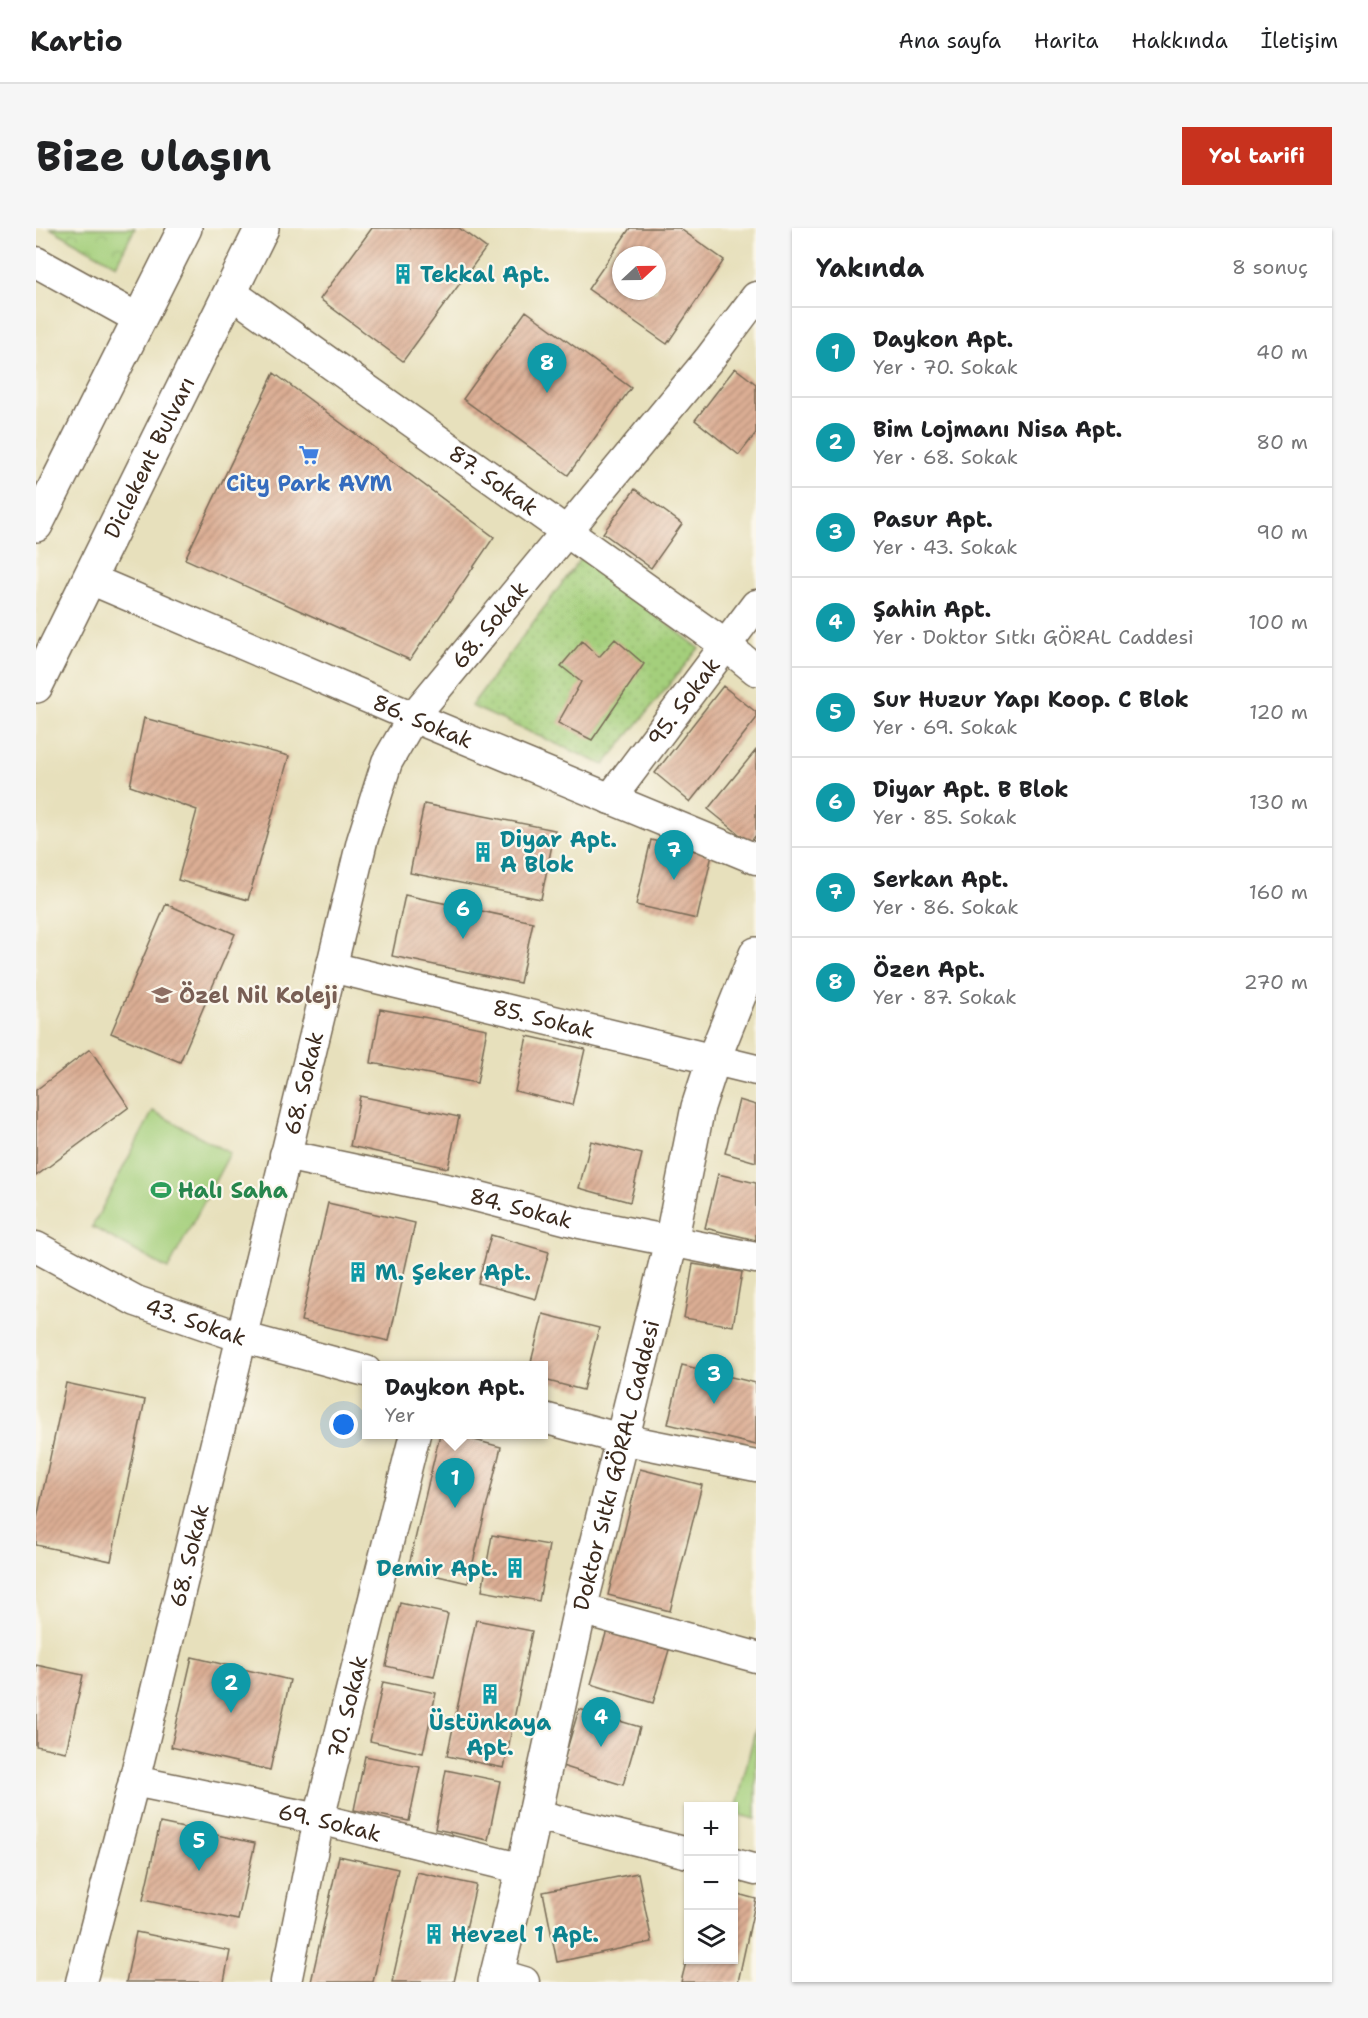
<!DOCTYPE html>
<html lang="tr">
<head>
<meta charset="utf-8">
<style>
  body { margin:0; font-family:"Shantell Sans",sans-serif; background:#f6f6f6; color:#202124 }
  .controls { position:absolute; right:18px; bottom:18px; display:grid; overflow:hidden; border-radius:0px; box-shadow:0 2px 4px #0004 }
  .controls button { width:54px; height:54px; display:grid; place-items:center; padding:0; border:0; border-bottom:2px solid #e0e0e0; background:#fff; color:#202124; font:30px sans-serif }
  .compass { position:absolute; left:576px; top:18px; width:54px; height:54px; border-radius:50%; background:#fff; box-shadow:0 2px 4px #0004; rotate:68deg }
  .you { position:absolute; left:308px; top:1197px; width:21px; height:21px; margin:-15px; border:4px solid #fff; border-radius:50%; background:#1a73e8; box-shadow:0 0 0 9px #1a73e833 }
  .badge { display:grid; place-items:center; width:39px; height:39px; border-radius:50%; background:#c8321e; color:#fff; font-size:20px; font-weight:700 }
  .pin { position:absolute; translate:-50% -50px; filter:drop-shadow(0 2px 3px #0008) }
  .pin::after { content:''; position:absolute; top:32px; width:21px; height:18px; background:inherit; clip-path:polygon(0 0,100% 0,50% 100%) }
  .popup { position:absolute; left:326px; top:1133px; width:186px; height:78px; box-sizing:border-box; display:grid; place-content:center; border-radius:0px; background:#fff; filter:drop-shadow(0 2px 4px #0005); font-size:20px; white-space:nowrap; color:#757577 }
  .popup b { font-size:22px; color:#202124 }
  .popup::after { content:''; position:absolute; left:50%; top:100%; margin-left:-12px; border:12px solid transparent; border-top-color:#fff }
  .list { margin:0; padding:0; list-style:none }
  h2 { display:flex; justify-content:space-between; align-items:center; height:78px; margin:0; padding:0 24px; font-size:26px }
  h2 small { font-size:20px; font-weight:400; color:#757577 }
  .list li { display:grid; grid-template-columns:39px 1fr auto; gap:18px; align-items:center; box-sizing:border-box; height:90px; padding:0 24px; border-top:2px solid #e0e0e0 }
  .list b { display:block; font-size:22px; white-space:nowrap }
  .list p { margin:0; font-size:20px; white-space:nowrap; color:#757577 }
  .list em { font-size:20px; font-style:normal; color:#757577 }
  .icon { flex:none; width:33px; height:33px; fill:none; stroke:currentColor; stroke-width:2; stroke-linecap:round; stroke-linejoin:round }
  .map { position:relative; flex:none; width:720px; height:1754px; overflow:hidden; border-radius:0px }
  header { display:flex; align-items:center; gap:36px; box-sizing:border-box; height:84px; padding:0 30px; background:#fff; border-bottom:2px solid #e0e0e0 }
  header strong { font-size:28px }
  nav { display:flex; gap:33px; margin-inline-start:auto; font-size:21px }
  .intro { display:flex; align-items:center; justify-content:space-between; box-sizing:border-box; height:144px; padding:0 36px }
  h1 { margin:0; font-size:42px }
  .button { padding:15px 27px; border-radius:0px; background:#c8321e; color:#fff; font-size:21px; font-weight:700 }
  main { display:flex; gap:36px; padding:0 36px }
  aside { flex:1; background:#fff; border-radius:0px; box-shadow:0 2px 4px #0004 }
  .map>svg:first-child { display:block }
  .grass { fill:url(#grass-dots); stroke:#707c4c; stroke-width:1.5 }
  .park { fill:url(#park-crowns); stroke:#707c4c; stroke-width:1.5 }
  .pitch { fill:#a4cf7b; stroke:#707c4c; stroke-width:1.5 }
  .building { fill:url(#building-hatch); fill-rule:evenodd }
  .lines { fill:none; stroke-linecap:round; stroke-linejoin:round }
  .minor-casing { stroke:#776a55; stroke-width:33 }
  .tertiary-casing { stroke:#776a55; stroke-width:36 }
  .primary-casing { stroke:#776a55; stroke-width:36 }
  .minor { stroke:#fff; stroke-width:30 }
  .tertiary { stroke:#fff; stroke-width:33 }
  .primary { stroke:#fff; stroke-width:33 }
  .labels { text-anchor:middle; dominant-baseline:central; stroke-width:4.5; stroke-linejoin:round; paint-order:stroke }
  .culture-label { font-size:22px; font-weight:bold; fill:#0d838f; stroke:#fbf7ec; text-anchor:start }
  .street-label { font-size:22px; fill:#3b2a1e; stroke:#fbf7ec }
  .shop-label { font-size:22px; font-weight:bold; fill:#366cbe; stroke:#fbf7ec }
  .education-label { font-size:22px; font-weight:bold; fill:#785e54; stroke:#fbf7ec; text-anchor:start }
  .leisure-label { font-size:22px; font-weight:bold; fill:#27864d; stroke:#fbf7ec; text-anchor:start }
</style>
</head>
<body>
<header>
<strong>Kartio</strong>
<nav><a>Ana sayfa</a><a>Harita</a><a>Hakkında</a><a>İletişim</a></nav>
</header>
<div class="intro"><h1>Bize ulaşın</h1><a class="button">Yol tarifi</a></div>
<main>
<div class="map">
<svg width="720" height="1754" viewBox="0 0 720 1754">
  <defs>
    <pattern id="grass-dots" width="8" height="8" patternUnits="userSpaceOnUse" patternTransform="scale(1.5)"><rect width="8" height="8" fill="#a4cf7b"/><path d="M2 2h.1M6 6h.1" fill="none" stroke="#8eb26a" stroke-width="1.8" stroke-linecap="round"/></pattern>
    <pattern id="park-crowns" width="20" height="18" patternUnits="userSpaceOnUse" patternTransform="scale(1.5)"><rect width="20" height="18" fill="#a4cf7b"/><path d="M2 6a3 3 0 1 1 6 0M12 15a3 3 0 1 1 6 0" fill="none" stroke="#8eb26a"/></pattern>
    <pattern id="building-hatch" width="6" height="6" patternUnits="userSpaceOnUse" patternTransform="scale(1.5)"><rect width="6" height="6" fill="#dcae94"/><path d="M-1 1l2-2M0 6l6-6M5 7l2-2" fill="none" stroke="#b48e78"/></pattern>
  </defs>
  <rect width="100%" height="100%" fill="#fbf7ec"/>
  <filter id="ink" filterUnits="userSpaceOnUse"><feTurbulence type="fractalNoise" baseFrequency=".0167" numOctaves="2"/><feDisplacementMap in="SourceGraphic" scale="12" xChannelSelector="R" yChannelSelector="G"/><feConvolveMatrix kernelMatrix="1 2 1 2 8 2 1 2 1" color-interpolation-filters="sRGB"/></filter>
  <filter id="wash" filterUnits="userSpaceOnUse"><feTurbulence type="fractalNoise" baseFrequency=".008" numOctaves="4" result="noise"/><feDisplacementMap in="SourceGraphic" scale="24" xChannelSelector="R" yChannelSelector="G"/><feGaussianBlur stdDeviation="1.35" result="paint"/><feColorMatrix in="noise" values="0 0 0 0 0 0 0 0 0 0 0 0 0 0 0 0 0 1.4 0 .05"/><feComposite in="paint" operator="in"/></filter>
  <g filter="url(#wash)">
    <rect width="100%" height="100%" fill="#e7e0bc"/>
    <path class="grass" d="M545,330l118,90 -95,117 -133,-59z"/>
    <path class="park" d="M14,0h85l-19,37z"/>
    <path class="pitch" d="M117,883l77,42 -62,116 -76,-42z
      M720,1498v93l-21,-5z"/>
    <g id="blocks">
      <path class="building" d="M336,0h87l27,20 -83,113 -83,-62z
        M594,0h49l45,32 -57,84 -79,-55zM585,27h36v36h-36z
        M490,83l105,77 -63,87 -105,-76z
        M699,140l21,16v49l-17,22 -44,-35z
        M238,145l220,164 -84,123 -225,-101z
        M599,261l47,35 -31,44 -48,-35z
        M579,411l29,25 -52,76 -34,-17 23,-41 -20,-16 21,-25 17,16z
        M687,458l33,26v7l-66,83 -35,-29z
        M108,490l145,38 -41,144 -70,-20 19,-70 -67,-24z
        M720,522v85l-6,8 -42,-34z
        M388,576l131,26 -14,69 -131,-26z
        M615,612l61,15 -15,64 -61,-14z
        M369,667l128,27 -13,61 -128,-27z
        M130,676l69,30 -55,128 -69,-29z
        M344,781l107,20 -10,54 -106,-20z
        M491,808l58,13 -13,56 -57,-14z
        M54,821l39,58 -93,69v-86z
        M324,868l99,21 -11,51 -98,-22z
        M703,872l17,5v57l-31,-9z
        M555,913l51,13 -12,48 -51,-14z
        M682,946l38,9v57l-51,-12z
        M292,975l87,20 -26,118 -88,-20z
        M455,1007l58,17 -13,47 -58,-16z
        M657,1036l49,8 -9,54 -49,-8z
        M507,1086l56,14 -16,62 -39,-10v-14h-14z
        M646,1137l74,18v62l-88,-21z
        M30,1155l79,17 -34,161 -75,-16v-22z
        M404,1206h12l49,13 -33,136 -60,-14z
        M604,1241l62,16 -32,126 -62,-16z
        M456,1307l57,10 -10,56 -57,-10z
        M364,1375l48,11 -14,63 -48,-11z
        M440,1392l56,11 -28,137 -57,-12z
        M571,1402l62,20 -16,53 -62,-19z
        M156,1429l98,23 -20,90 -99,-23z
        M0,1437l47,10 -17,77 -30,-6z
        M347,1454l53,11 -13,60 -53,-12z
        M543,1481l61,18 -17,58 -61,-19z
        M329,1528l55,11 -11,54 -55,-11z
        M410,1542l54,11 -12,59 -53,-11z
        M124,1595l95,20 -17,77 -95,-20z
        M303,1628l59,13 -25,113h-62z
        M381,1644l59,13 -22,97h-62z
        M602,1645l14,69 -95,20 -14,-70z
        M698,1665l22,6 -18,83h-57l7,-28v6h46z
        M100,1704l94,19 -6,31h-98z"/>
    </g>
  </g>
  <g filter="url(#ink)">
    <use href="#blocks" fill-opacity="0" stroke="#776a55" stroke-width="1.5"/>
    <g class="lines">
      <g class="minor-casing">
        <g id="minor">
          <path d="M0,34l103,57"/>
          <path id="s1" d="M194,64l494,352 32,26"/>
          <path id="s2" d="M54,351l323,138 343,142"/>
          <path id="s3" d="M574,571l146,-194"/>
          <path id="s4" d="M295,739l425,103"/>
          <path id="s5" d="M249,927l179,38 116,30 176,35"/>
          <path id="s6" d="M0,1019l100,54 105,36 125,34"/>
          <path d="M508,1190l77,21 135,27"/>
          <path d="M544,1381l176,48"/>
          <path id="s7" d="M98,1553l185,38 204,50"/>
          <path d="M497,1586l155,39"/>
          <path d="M698,1636l22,6"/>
          <path d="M461,1746l27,8"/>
          <path id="s8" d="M45,1754l53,-201 228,-940 25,-79 26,-45 297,-359 46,-61"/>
          <path id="s9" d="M250,1754l33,-163 96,-385"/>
        </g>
      </g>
      <g class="tertiary-casing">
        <g id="tertiary">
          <path id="s10" d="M459,1754l28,-113 57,-260 91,-367 27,-135 16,-49 42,-104"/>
        </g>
      </g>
      <g class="primary-casing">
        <g id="primary">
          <path d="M0,297l149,-297"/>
          <path id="s11" d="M0,458l226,-458"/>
        </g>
      </g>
      <use href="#minor" class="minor"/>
      <use href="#tertiary" class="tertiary"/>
      <use href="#primary" class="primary"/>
    </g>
  </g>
  <defs>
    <g id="building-bare" transform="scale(1.62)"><path d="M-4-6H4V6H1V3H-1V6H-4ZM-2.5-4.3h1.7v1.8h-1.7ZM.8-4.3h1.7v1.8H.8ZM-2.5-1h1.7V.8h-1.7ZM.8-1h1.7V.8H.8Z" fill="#0f9aa8" stroke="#fbf7ec" stroke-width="2.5" paint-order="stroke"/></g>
    <g id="supermarket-bare" transform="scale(1.62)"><path d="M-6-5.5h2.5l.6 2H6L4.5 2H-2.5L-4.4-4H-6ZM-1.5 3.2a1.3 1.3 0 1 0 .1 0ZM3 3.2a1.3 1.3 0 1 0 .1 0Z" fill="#3f7fe0" stroke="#fbf7ec" stroke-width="2.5" paint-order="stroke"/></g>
    <g id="school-bare" transform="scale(1.62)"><path d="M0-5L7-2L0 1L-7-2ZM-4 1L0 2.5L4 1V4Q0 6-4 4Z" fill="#8d6e63" stroke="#fbf7ec" stroke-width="2.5" paint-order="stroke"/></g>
    <g id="stadium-bare" transform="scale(1.62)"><path d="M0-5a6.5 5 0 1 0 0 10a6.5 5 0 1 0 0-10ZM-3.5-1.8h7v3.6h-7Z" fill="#2e9e5b" stroke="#fbf7ec" stroke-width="2.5" paint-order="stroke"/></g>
  </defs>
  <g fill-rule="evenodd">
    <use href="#building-bare" x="367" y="46"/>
    <use href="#supermarket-bare" x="273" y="227"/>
    <use href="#building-bare" x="447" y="624"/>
    <use href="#school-bare" x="126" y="767"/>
    <use href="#stadium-bare" x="125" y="962"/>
    <use href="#building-bare" x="322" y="1044"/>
    <use href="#building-bare" x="479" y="1340"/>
    <use href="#building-bare" x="454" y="1466"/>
    <use href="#building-bare" x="398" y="1706"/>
  </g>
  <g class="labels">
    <g class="culture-label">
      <text x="384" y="46">Tekkal Apt.</text>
      <text x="464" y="611">Diyar Apt.<tspan x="464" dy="25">A Blok</tspan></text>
      <text x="339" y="1044">M. Şeker Apt.</text>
      <text x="462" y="1340" text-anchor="end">Demir Apt.</text>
      <text x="454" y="1494" text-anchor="middle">Üstünkaya<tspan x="454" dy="25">Apt.</tspan></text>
      <text x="415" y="1706">Hevzel 1 Apt.</text>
    </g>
    <g class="street-label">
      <text stroke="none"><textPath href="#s11" startOffset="255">Diclekent Bulvarı</textPath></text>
      <text stroke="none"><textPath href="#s1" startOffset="324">87. Sokak</textPath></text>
      <text stroke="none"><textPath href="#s8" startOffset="1430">68. Sokak</textPath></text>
      <text stroke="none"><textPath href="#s3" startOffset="122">95. Sokak</textPath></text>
      <text stroke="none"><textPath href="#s2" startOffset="362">86. Sokak</textPath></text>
      <text stroke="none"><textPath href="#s4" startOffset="219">85. Sokak</textPath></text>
      <text stroke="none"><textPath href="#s8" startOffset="926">68. Sokak</textPath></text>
      <text stroke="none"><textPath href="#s5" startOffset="242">84. Sokak</textPath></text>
      <text stroke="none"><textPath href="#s6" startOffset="177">43. Sokak</textPath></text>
      <text stroke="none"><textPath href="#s10" startOffset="531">Doktor Sıtkı GÖRAL Caddesi</textPath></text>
      <text stroke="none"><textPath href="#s8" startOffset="440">68. Sokak</textPath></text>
      <text stroke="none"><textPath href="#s9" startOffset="282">70. Sokak</textPath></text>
      <text stroke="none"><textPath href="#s7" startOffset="200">69. Sokak</textPath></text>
    </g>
    <g class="shop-label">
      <text x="273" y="255">City Park AVM</text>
    </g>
    <g class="education-label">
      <text x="143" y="767">Özel Nil Koleji</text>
    </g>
    <g class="leisure-label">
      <text x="142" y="962">Halı Saha</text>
    </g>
  </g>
</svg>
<div class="controls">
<button>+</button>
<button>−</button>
<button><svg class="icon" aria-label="layers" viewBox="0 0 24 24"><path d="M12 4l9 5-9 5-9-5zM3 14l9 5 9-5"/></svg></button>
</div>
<svg class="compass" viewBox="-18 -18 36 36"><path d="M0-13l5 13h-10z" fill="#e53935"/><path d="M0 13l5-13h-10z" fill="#757577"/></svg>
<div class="you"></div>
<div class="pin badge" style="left:419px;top:1280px;background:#0f9aa8">1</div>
<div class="popup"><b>Daykon Apt.</b>Yer</div>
<div class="pin badge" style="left:195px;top:1485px;background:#0f9aa8">2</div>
<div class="pin badge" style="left:678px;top:1176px;background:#0f9aa8">3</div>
<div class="pin badge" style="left:565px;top:1519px;background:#0f9aa8">4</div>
<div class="pin badge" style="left:163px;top:1643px;background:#0f9aa8">5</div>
<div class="pin badge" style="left:427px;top:711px;background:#0f9aa8">6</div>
<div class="pin badge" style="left:638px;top:652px;background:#0f9aa8">7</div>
<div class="pin badge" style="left:511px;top:165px;background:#0f9aa8">8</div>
</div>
<aside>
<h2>Yakında<small>8 sonuç</small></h2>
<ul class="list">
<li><span class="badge" style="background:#0f9aa8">1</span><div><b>Daykon Apt.</b><p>Yer · 70. Sokak</p></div><em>40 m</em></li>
<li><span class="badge" style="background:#0f9aa8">2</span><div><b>Bim Lojmanı Nisa Apt.</b><p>Yer · 68. Sokak</p></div><em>80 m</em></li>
<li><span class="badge" style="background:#0f9aa8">3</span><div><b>Pasur Apt.</b><p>Yer · 43. Sokak</p></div><em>90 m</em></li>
<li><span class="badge" style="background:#0f9aa8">4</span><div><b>Şahin Apt.</b><p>Yer · Doktor Sıtkı GÖRAL Caddesi</p></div><em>100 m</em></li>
<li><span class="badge" style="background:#0f9aa8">5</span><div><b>Sur Huzur Yapı Koop. C Blok</b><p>Yer · 69. Sokak</p></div><em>120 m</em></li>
<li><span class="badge" style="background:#0f9aa8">6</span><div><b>Diyar Apt. B Blok</b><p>Yer · 85. Sokak</p></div><em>130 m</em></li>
<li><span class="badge" style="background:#0f9aa8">7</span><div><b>Serkan Apt.</b><p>Yer · 86. Sokak</p></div><em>160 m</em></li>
<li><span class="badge" style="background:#0f9aa8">8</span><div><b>Özen Apt.</b><p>Yer · 87. Sokak</p></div><em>270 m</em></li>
</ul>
</aside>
</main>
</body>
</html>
